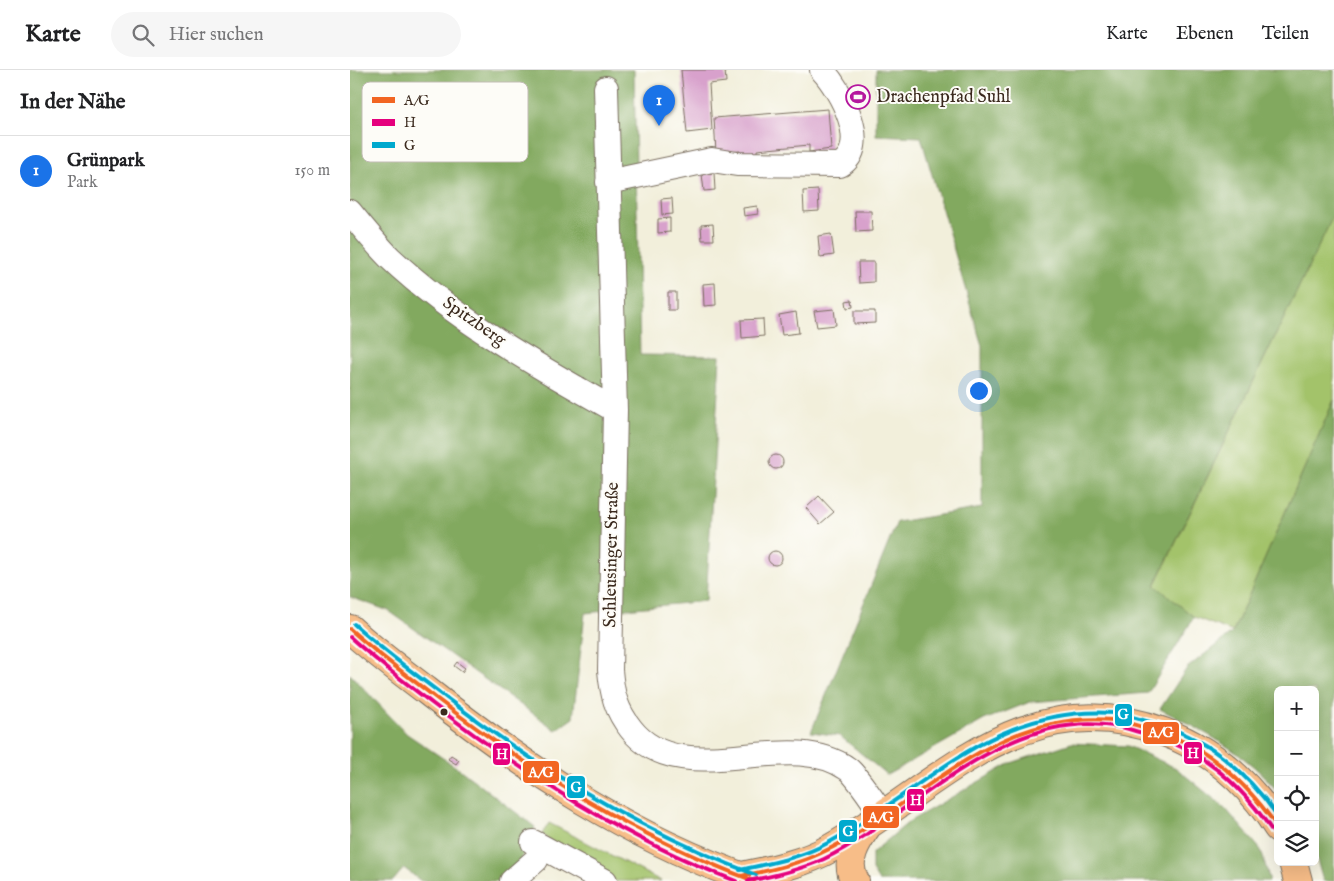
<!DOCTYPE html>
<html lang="de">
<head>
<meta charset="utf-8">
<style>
  body { margin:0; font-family:"IM FELL English",serif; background:#f6f6f6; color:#202124 }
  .controls { position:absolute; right:15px; bottom:15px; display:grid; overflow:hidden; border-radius:8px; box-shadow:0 5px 20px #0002 }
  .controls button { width:45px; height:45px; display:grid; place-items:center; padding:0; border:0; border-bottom:1px solid #e0e0e0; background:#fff; color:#202124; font:25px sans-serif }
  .you { position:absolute; left:628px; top:320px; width:18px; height:18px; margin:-12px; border:4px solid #fff; border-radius:50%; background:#1a73e8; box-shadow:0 0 0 8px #1a73e833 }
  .badge { display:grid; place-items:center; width:32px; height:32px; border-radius:50%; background:#1a73e8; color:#fff; font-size:16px; font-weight:700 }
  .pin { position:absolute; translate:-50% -41px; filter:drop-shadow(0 1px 2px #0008) }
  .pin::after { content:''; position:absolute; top:26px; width:18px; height:15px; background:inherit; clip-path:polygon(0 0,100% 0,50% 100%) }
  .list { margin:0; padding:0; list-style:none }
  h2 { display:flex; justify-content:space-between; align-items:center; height:65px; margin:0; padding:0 20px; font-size:21px }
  h2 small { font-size:16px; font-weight:400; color:#757577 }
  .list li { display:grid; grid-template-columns:32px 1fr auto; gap:15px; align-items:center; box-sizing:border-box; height:70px; padding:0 20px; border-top:1px solid #e0e0e0 }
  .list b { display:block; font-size:19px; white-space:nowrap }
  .list p { margin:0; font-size:16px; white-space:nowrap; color:#757577 }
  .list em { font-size:16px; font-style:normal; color:#757577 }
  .icon { flex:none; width:28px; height:28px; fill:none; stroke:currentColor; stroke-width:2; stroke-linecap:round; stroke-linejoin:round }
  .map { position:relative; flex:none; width:984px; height:811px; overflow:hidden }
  header { display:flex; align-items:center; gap:30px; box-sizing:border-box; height:70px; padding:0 25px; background:#fff; border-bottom:1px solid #e0e0e0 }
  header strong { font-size:24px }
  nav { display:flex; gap:28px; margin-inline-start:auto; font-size:18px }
  .search { width:350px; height:45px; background:#f6f6f6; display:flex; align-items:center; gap:12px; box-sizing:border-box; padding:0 18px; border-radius:28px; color:#757577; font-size:19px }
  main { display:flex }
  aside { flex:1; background:#fff }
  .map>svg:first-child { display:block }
  .green { fill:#a3c36b; stroke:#6f7644 }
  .forest { fill:#82a95f; stroke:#5e6a3e }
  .building { fill:#d8a1cc }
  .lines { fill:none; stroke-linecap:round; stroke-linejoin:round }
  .minor-casing { stroke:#7b6f60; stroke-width:26 }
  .major-casing { stroke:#7b6f60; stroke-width:30 }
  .minor { stroke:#fff; stroke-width:24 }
  .major { stroke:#f7bd88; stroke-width:28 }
  .bus-1-casing { stroke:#fdfcf7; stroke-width:8 }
  .bus-2-casing { stroke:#fdfcf7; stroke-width:8 }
  .bus-3-casing { stroke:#fdfcf7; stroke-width:8 }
  .bus-1 { stroke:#f26522; stroke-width:4 }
  .bus-2 { stroke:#e5007d; stroke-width:4 }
  .bus-3 { stroke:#00a9ce; stroke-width:4 }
  .bus-dot { fill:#3b2a1e; stroke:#fdfcf7; stroke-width:2 }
  .labels { text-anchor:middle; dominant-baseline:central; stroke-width:4; stroke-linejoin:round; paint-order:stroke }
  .poi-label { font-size:18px; fill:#3b2a1e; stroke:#fdfcf7; text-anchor:start }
  .street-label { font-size:18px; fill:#3b2a1e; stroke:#fdfcf7 }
  .key { fill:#fdfcf7; stroke:#c3bdb6; stroke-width:1 }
  .key-label { font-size:14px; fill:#3b2a1e }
  .line-badge { stroke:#fdfcf7; stroke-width:2 }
  .badge-label { font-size:14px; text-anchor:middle; font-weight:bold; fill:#fff }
</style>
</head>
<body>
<header>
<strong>Karte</strong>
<div class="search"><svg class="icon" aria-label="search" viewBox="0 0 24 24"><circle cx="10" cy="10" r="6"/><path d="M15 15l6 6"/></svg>Hier suchen</div>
<nav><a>Karte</a><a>Ebenen</a><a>Teilen</a></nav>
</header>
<main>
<aside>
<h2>In der Nähe<small></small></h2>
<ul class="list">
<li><span class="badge">1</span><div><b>Grünpark</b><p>Park</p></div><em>150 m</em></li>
</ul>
</aside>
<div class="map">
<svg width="984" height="811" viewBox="0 0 984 811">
  <rect width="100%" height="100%" fill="#fdfcf7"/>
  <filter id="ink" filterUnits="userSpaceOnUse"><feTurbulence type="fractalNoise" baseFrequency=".02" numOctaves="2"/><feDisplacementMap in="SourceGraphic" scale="10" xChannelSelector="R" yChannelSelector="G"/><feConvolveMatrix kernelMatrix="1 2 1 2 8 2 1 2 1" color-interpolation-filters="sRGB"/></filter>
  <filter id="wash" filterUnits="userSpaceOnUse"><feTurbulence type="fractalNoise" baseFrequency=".0096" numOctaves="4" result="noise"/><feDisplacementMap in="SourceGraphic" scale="20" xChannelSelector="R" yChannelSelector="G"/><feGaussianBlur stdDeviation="1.12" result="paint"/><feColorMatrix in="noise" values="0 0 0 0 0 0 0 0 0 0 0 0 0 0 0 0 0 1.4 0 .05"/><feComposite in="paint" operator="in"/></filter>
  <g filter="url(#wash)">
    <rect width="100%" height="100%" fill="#f2efdb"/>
    <path class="green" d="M984,144v186l-101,232 -39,-15 -39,-31z
      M199,753l112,58h-62l-57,-47z"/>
    <path class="forest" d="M0,0h284l6,285 80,1 -14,245 -121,12 -12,105 -17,12 -167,-119 -39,-14z
      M526,0h458v144l-179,371 39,32 -46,76 -118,9 -46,18 -97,55 -47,-39 -29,-4 86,-210 85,-14v-162l-61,-209 -45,-2z
      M984,330v481h-11l-8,-28v-163h-37v102c-31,-39 -75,-61 -118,-83l27,-41 46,-36z
      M0,604l57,60 52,35 76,58 -23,54h-91l-17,-13 -11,13h-43z
      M721,673l57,3 48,22 49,40 36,42 9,31h-391l-7,-11v-17l38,-32 101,-58z"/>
    <g id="blocks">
      <path class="building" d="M331,0h44l1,12 -17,2 3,46 -25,3z
        M478,39l3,40 -22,3v-7l-52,5v6l-17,1v-6l-24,2 -2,-35z
        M364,103l1,17 -11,1 -2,-17z
        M468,120l1,21 -15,1 -1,-21z
        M322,128l1,16 -11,1 -1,-16z
        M407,136l1,8 -14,2 -1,-8z
        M505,141h16l1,20 -16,1z
        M320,148v14l-12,1v-14z
        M363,154l1,16h-12l-1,-15z
        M481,164l3,21 -14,2 -2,-21z
        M508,192h16v20l-15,1z
        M365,213l1,22 -12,1 -1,-22z
        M318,222h8v18h-8z
        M502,230l1,7 -6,1 -1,-7z
        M484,239l2,16 -19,2 -3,-16z
        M504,241h21v12l-21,1z
        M446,242l3,21 -17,2 -3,-20z
        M413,249l1,17 -22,2 -1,-18z
        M419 392a7 7 0 1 1 14 0a7 7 0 1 1-14 0Z
        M469,426l15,16 -14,12 -14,-16z
        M418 488a7 7 0 1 1 14 0a7 7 0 1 1-14 0Z
        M107,592l8,6 -3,4 -8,-6z
        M101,685l8,5 -3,4 -8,-5z"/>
    </g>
  </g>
  <g filter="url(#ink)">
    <use href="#blocks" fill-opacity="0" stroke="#7b6f60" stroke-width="1"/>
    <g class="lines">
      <g class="minor-casing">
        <path id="minor" d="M256,18l9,322 -5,260c2,24 6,40 21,59 51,65 155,-4 217,40 10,8 27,35 35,46
          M258,112l104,-22 25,4 103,1c32,-19 0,-76 -18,-95
          M0,142c13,16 26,32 40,46 66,62 147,108 225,152
          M183,772l72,39
          M162,811l24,-21"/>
      </g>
      <g class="major-casing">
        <path id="major" d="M0,559c24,22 51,42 77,62 100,79 206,148 327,190
          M943,792l5,19
          M391,806c30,-6 62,-12 90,-28 109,-62 193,-168 333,-116 49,18 86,52 114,96
          M505,811c-11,-20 1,-39 13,-56"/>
      </g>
      <use href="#minor" class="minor"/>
      <use href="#major" class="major"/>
      <g class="bus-1-casing">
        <path id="bus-1" d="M0,559c27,25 57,46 86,69 99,76 201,139 318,183
          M391,806c27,-5 55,-11 80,-23 99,-47 171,-144 292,-133 11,1 22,5 33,8 57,14 99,52 132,100"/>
      </g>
      <g class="bus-2-casing">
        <path id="bus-2" d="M0,567c26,24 55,45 83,67 94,72 192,135 303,177
          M398,811c26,-5 52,-11 76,-22 92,-45 177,-150 290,-133 10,1 20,5 29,7 57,14 98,51 130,99"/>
      </g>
      <g class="bus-3-casing">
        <path id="bus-3" d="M4,554c27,25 57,47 86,69 98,76 200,138 316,182
          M390,800c27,-6 55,-11 80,-23 101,-51 167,-142 293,-134 12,1 25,6 37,9 53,13 97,49 128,95"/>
      </g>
      <use href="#bus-1" class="bus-1"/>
      <use href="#bus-2" class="bus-2"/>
      <use href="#bus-3" class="bus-3"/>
    </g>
  </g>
  <defs>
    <g id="stadium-ring" transform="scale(1.25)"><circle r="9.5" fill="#fdfcf7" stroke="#b5179e" stroke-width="1.5"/><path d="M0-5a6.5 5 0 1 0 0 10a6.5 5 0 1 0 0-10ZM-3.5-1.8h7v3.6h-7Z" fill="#b5179e"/></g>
  </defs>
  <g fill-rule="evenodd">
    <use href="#stadium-ring" x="508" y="27"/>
  </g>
  <circle class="bus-dot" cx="94" cy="642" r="4.5"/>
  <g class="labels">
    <g class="poi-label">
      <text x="526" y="27">Drachenpfad Suhl</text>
    </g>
    <g class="street-label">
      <text transform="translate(124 252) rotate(35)">Spitzberg</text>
      <text transform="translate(262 485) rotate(-89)">Schleusinger Straße</text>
    </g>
  </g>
  <rect x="12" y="12" width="166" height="80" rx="8" class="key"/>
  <rect x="22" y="27" width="23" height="6" fill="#f26522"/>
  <rect x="22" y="49" width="23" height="7" fill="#e5007d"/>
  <rect x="22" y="72" width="23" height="6" fill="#00a9ce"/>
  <g class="key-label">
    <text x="54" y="35">A/G</text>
    <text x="54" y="57">H</text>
    <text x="54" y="80">G</text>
  </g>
  <g class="line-badge">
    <rect x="764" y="633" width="19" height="24" rx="5" fill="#00a9ce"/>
    <rect x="792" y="651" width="38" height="24" rx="5" fill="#f26522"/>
    <rect x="833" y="671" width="20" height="24" rx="5" fill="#e5007d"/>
    <rect x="142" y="672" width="19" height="24" rx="5" fill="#e5007d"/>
    <rect x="172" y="690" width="38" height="24" rx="5" fill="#f26522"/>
    <rect x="216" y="705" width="20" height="24" rx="5" fill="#00a9ce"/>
    <rect x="556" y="718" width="19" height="24" rx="5" fill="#e5007d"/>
    <rect x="512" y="735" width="38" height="24" rx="5" fill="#f26522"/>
    <rect x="488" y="749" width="20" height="24" rx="5" fill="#00a9ce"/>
  </g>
  <g class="badge-label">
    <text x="773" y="649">G</text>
    <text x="811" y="667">A/G</text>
    <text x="843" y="688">H</text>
    <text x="152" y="689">H</text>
    <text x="191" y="707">A/G</text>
    <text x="226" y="722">G</text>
    <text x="566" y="735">H</text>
    <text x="531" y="752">A/G</text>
    <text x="498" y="766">G</text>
  </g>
</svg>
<div class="controls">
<button>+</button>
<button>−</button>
<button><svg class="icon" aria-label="locate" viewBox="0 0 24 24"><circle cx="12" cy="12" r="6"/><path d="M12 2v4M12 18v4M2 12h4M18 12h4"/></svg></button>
<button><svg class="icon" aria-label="layers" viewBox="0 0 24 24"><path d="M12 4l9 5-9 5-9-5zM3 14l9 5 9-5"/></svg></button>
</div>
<div class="you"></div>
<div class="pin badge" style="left:309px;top:56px">1</div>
</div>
</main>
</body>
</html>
